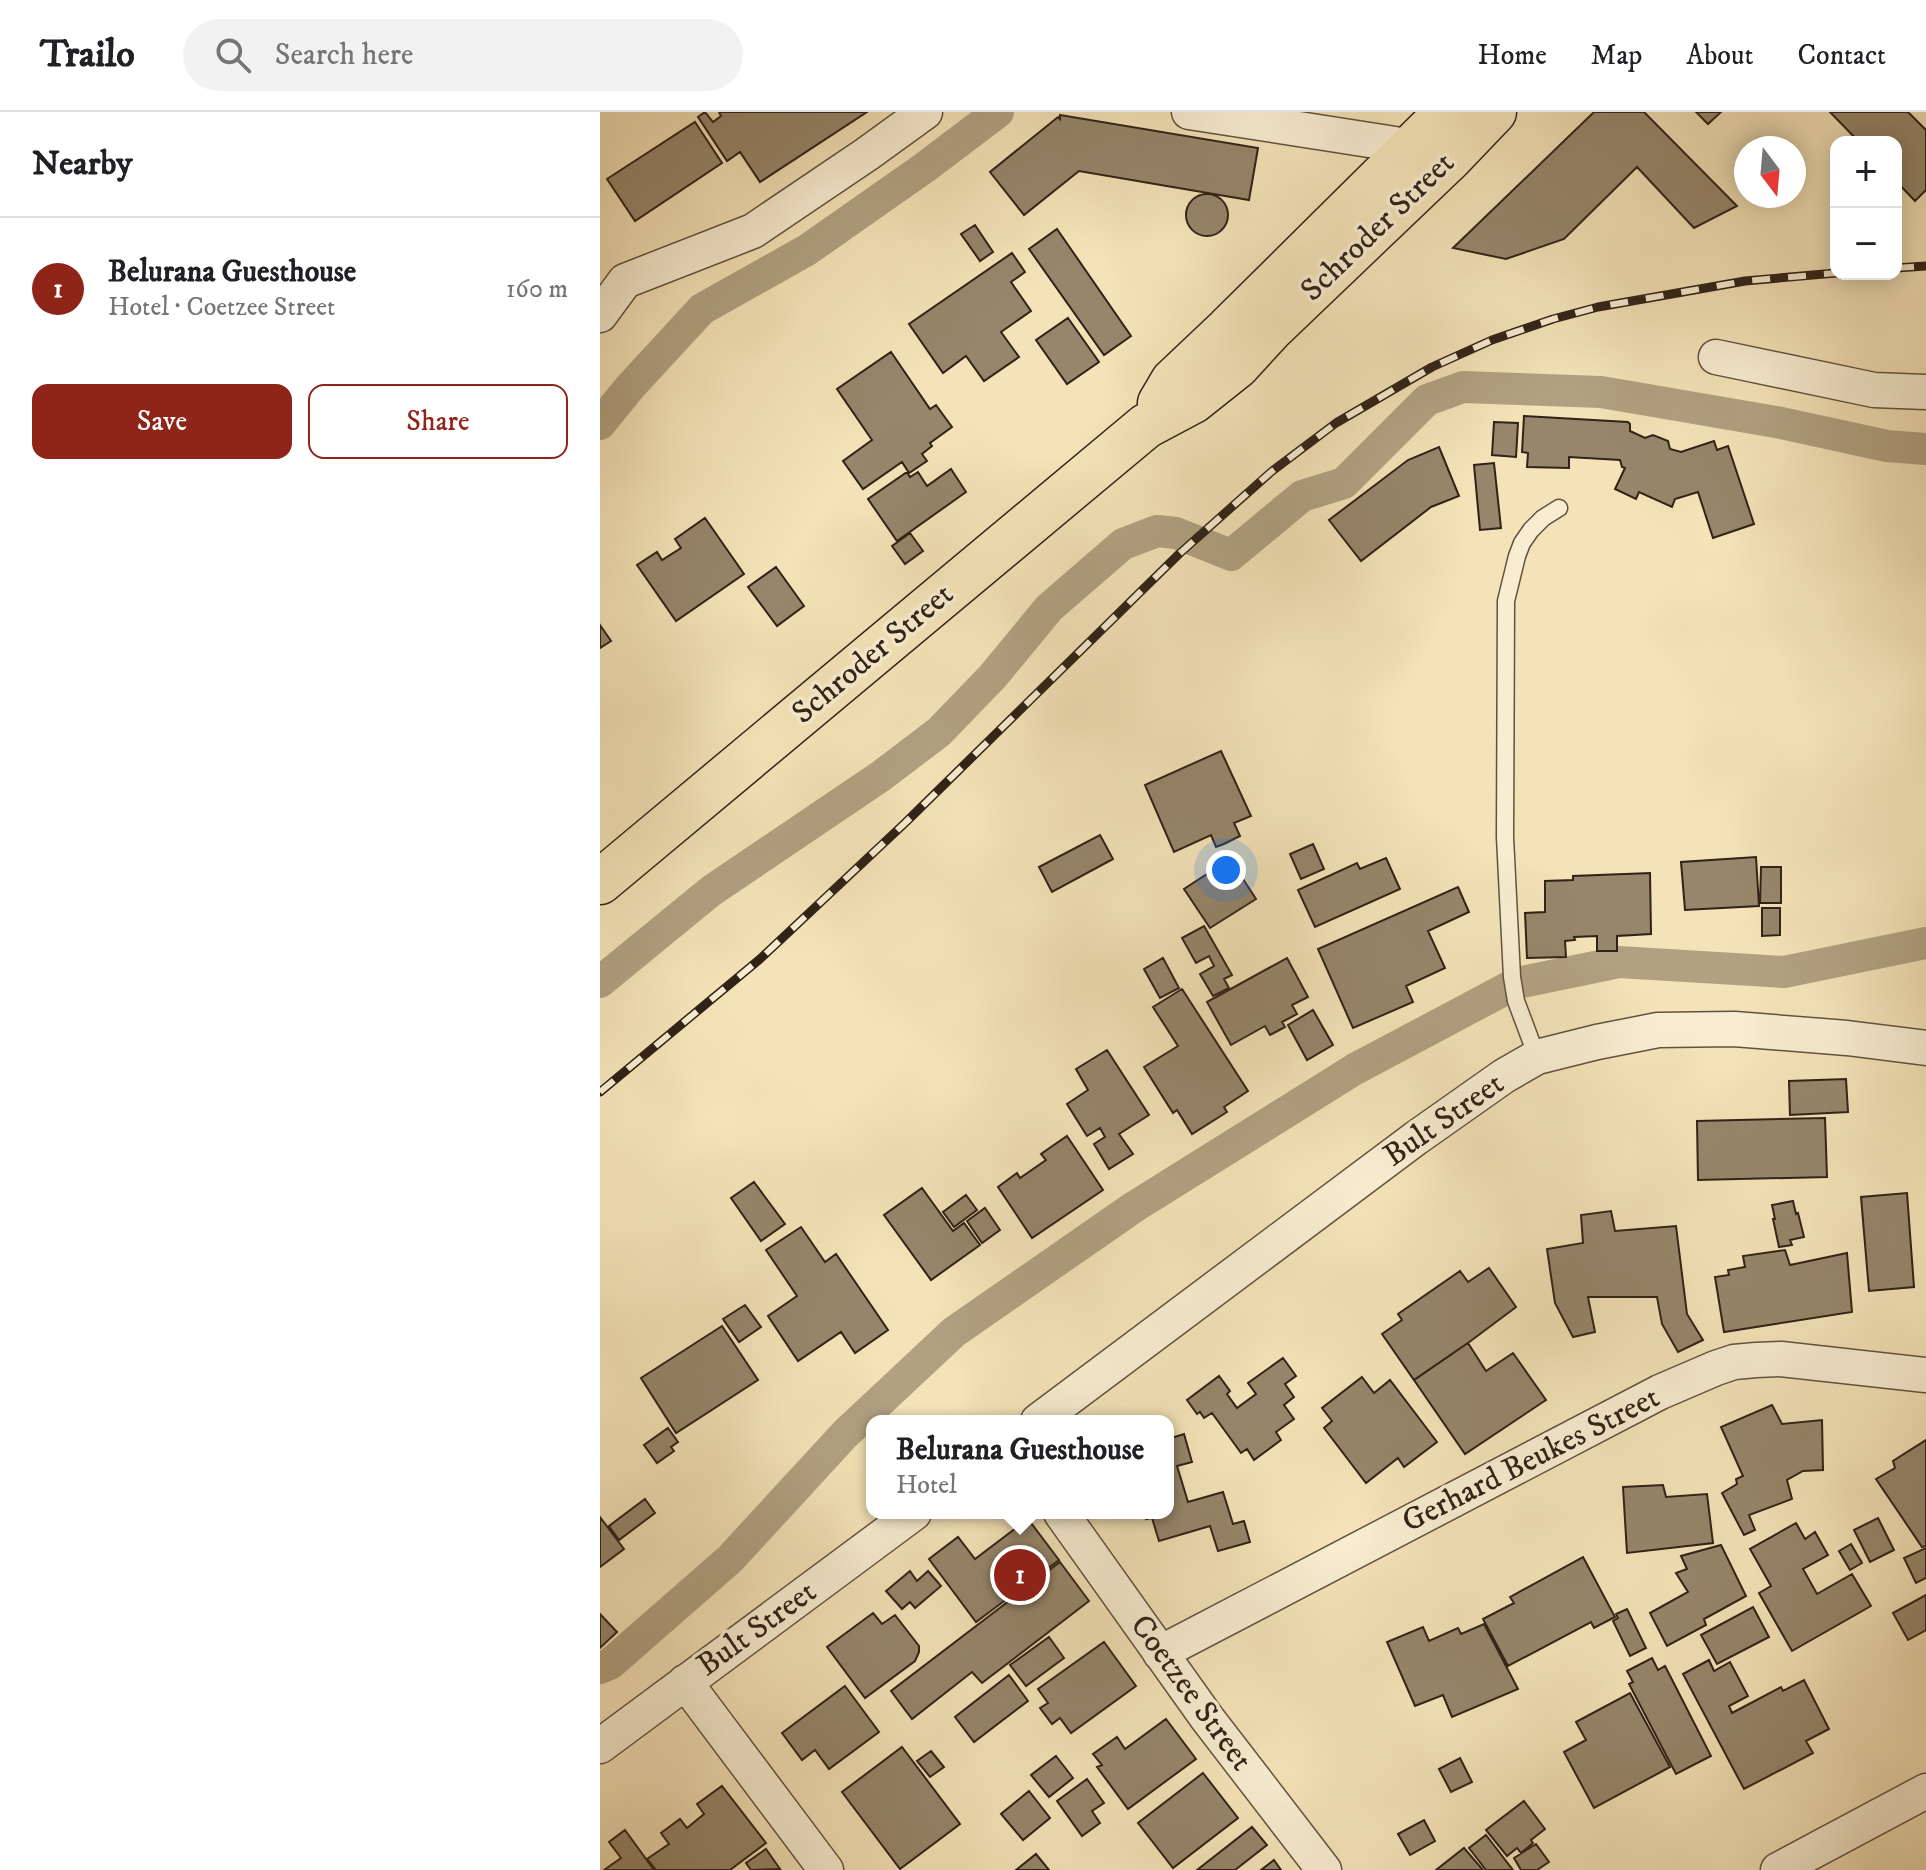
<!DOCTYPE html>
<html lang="en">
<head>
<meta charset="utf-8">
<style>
  body { margin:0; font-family:"IM FELL DW Pica",serif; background:#f2f2f2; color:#202124 }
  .controls { position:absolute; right:24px; top:24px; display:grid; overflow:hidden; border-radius:16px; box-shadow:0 4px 20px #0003 }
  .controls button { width:72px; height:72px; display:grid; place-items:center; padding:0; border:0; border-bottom:2px solid #e0e0e0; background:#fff; color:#202124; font:40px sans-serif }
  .compass { position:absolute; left:1134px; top:24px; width:72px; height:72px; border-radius:50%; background:#fff; box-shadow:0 4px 20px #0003; rotate:164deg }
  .you { position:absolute; left:626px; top:758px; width:28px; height:28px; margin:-20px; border:6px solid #fff; border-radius:50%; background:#1a73e8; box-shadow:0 0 0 12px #1a73e833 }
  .badge { display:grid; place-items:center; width:52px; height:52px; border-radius:50%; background:#8f2418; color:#fff; font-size:26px; font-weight:700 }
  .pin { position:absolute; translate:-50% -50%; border:4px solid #fff; box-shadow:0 2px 8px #0006 }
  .popup { position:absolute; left:266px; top:1303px; width:308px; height:104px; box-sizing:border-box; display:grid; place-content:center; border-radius:16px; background:#fff; filter:drop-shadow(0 2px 6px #0005); font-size:26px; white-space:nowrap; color:#757577 }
  .popup b { font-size:30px; color:#202124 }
  .popup::after { content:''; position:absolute; left:50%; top:100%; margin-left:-16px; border:16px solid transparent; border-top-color:#fff }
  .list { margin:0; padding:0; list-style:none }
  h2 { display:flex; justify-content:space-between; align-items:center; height:104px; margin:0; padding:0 32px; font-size:34px }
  h2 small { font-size:26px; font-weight:400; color:#757577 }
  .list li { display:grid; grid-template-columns:52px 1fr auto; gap:24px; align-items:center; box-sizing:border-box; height:144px; padding:0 32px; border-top:2px solid #e0e0e0 }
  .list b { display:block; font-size:30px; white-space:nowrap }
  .list p { margin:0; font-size:26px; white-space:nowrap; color:#757577 }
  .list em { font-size:26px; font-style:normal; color:#757577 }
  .actions { display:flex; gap:16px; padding:24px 32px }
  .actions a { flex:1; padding:18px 0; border:2px solid #8f2418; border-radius:16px; text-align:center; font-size:28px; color:#8f2418 }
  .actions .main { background:#8f2418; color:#fff }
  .icon { flex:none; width:44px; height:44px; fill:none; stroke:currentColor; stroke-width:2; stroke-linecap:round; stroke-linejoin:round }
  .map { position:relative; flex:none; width:1326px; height:1758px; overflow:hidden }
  header { display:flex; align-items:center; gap:48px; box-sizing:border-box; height:112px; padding:0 40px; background:#fff; border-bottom:2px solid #e0e0e0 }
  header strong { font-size:38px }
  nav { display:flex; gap:44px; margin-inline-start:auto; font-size:28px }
  .search { width:560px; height:72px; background:#f2f2f2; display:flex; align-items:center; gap:20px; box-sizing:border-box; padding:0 28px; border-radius:44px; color:#757577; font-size:30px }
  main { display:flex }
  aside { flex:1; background:#fff }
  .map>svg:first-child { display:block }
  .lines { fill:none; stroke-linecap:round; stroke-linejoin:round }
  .canal { stroke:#b1a181; stroke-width:32 }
  .building { fill:#96866b; stroke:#302217; stroke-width:2 }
  .service-casing { stroke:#61523f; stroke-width:19 }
  .minor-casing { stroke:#61523f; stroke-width:37 }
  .trunk-casing { stroke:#302217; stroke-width:47 }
  .service { stroke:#f8edd1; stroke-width:16 }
  .minor { stroke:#f8edd1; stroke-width:34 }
  .trunk { stroke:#f4e3b8; stroke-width:44 }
  .rail-casing { stroke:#302217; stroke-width:9 }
  .rail { stroke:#f8edd1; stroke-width:6; stroke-dasharray:18; stroke-linecap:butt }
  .labels { text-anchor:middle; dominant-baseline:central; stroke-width:7; stroke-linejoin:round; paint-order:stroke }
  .street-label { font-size:32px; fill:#302217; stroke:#f8edd1 }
</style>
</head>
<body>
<header>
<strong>Trailo</strong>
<div class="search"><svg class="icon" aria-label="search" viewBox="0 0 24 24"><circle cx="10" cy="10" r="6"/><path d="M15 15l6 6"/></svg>Search here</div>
<nav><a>Home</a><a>Map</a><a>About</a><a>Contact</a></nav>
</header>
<main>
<aside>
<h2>Nearby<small></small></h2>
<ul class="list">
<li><span class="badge">1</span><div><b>Belurana Guesthouse</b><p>Hotel · Coetzee Street</p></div><em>160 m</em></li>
</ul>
<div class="actions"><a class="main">Save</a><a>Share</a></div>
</aside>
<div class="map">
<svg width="1326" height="1758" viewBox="0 0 1326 1758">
  <rect width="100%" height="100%" fill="#f4e3b8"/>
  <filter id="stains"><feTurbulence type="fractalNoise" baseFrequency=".0025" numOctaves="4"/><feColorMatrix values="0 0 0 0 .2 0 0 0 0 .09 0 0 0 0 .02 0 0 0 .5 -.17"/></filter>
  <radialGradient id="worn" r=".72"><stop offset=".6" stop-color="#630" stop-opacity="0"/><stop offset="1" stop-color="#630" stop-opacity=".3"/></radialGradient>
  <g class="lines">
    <path class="canal" d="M0,312l30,-37 72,-78 105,-59 117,-82 74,-56
      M0,870l111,-91 170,-115 58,-44 54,-56 56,-68 74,-64 34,-13 19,2 55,22 71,-59 42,-13 83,-83 36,-13 138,5 175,30 111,24 39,3
      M0,1556l10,-4 120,-105 115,-125 109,-102 180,-125 221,-138 162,-86 102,-21 165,10 142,-29"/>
  </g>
  <path class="building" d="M105,0l8,10 8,-6 -2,-4h148l-107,70 -20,-30 -13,9 -29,-44z
    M994,0h50l93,94 -43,22 -57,-61 -73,72 -58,20 -53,-11z
    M1096,0h25l-13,12z
    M1230,0h78l18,18v60l-11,11 -19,-20v-39h-37z
    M460,3l198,33 -9,52 -170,-29 -55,44 -34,-43 68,-55 2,2z
    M95,10l27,41 -87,58 -28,-42z
    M586 103a21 21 0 1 1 42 0a21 21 0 1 1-42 0Z
    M375,113l18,27 -13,9 -19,-27z
    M457,117l74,107 -27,19 -75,-106z
    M412,141l13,19 -14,10 20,29 -30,21 18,25 -35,24 -18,-25 -23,17 -34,-49z
    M468,206l31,44 -32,22 -31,-44z
    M291,240l39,57 6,-4 16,22 -22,16 2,3 -10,8 5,7 -18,12 -7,-11 -39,27 -20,-28 29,-21 -35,-51z
    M924,304l104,6 2,2v7l15,7 8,-3 15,6 2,8 11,3 33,-11 3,9 11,-4 26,78 -41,14 -15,-46 -23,7 -3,8 -33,-15 -3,7 -21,-10 10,-21 -3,-1 -2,-7 -51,-3v11l-42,-1 1,-14 -6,-1z
    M894,310l24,1 -2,34 -24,-2z
    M839,335l20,49 -28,11 -70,54 -32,-41 79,-60z
    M894,351l7,65 -21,2 -6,-65z
    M351,357l15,23 -69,49 -29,-42 39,-27 3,5 8,-5 9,14z
    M105,406l39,56 -68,47 -39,-56 20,-13 5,8 19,-12 -6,-9z
    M310,421l13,18 -18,13 -13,-18z
    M176,455l28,39 -27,20 -29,-39z
    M0,513l11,16 -11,7z
    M621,639l30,65 -17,7 6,13 -16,8 -8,3 -5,-12 -37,17 -29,-67z
    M500,723l13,24 -61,33 -13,-25z
    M713,732l11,25 -23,10 -11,-25z
    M1156,745l3,49 -74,4 -4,-48z
    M786,746l14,31 -85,38 -17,-37 59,-27 3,6z
    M630,747l26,40 -46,29 -26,-39z
    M1161,755h20v36h-21z
    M1050,761l1,61 -34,2v15h-20v-15l-23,1 1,3 -10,1 1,16 -39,1 -2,-45 20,-1v-31l28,-1v-4z
    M858,775l11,25 -41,19 17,37 -39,18 7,16 -60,26 -35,-79z
    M1162,796h18v27l-18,1z
    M604,814l28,49 -8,4 5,9 -16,8 -13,-22 14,-8 -5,-10 -13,7 -14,-25z
    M563,846l16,30 -19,10 -16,-29z
    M687,846l21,39 -16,8 5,9 -15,8 3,5 -15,8 -5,-9 -34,19 -24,-43z
    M582,877l66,102 -24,16 3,5 -35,22 -15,-24 -4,3 -29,-46 34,-21 -25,-39z
    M713,898l20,35 -26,15 -19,-35z
    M507,938l42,65 -30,19 14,20 -24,15 -15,-25 11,-7 -5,-9 -13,8 -20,-32 21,-14 -12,-21z
    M1246,967l2,33 -58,3 -1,-34z
    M1225,1006l2,59 -129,3 -1,-59z
    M467,1024l36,54 -71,48 -34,-51 19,-14 3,5 26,-18 -5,-6z
    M154,1070l31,42 -24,17 -30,-43z
    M322,1076l31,43 11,-8 16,22 -49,35 -47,-65z
    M1307,1081l7,94 -45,4 -8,-94z
    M366,1083l11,15 -23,17 -11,-15z
    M1193,1089l3,13 2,-1 6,24 -14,3 2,5 -13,2 -6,-28h2l-3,-14z
    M385,1096l15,22 -18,13 -15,-22z
    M1011,1099l4,20 61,-5 11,88 16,26 -25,12 -16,-28 -5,-27h-69l7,35 -22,5 -18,-34 -8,-54 36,-6 -2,-28z
    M201,1115l24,35 11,-8 52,76 -33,23 -14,-21 -43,29 -30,-45 29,-20 -31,-46z
    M1185,1138l5,15 57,-12 5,59 -128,20 -9,-55 14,-2 -1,-5 17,-3 -2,-11z
    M889,1156l27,39 -48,36 -54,37 -32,-46 20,-14 -4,-6 62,-43 8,11z
    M145,1193l16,22 -22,15 -16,-23z
    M122,1214l36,54 -82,53 -35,-55z
    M868,1231l18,28 27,-18 33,47 -81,54 -51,-74z
    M683,1246l13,18 -11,8 9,13 -10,8 10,14 -18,13 5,8 -27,20 -7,-11 -6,4 -29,-40 -8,5 -4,-6 -3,2 -10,-14 32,-24 11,15 -3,3 10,14 19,-14 -8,-11z
    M762,1265l12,16 16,-13 47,62 -33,25 -6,-9 -32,25 -42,-55 8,-7 -10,-13z
    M1172,1293l10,19 40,-4 1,50 -20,1 -16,9 5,19 -43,16 6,15 -11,5 -22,-42 15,-9 -1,-5 7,-3 -22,-49z
    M68,1316l10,14 -7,5 3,4 -17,12 -13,-18z
    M584,1322l8,28 -15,4 11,36 35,-10 10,32 11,-3 6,21 -32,9 -8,-25 -51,15 -7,-23 -6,1 -2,-6h24v-74z
    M1326,1328v106l-4,1 -46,-68 19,-11 -2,-7z
    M1063,1373l3,12 41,-3 6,49 -86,10 -4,-66z
    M45,1387l10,14 -36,27 -10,-14z
    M0,1405l24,32 -24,18z
    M1278,1406l16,32 -24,12 -16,-32z
    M428,1407l31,41 -83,62 -47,-63 29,-22 17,22z
    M1196,1411l9,16 10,-7 13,23 -25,14 14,25 35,-20 19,32 -79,45 -33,-58 12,-7 -21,-37z
    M1251,1432l11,19 -12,7 -11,-19z
    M1121,1433l25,51 -42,23 2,6 -39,21 -17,-33 38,-21 -12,-19 11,-4 -6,-13z
    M1326,1436v30l-10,5 -12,-25z
    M983,1445l32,60 -21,11 -3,-6 -83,44 -25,-47 31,-16 -4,-6z
    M460,1450l29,39 -107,82 -10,-11 -60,47 -21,-28z
    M310,1459l7,10 11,-10 13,15 -26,22 -5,-6 -8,7 -16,-18z
    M1326,1483v35l-18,10 -15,-27z
    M1153,1495l16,30 -52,27 -16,-29z
    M1027,1497l19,39 -16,8 -17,-35 5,-3 -2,-4z
    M273,1501l9,11 13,-9 24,31v6l-4,9 -50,37 -38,-51z
    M0,1502l17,18 -17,16z
    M884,1512l34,65 -66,28 -9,-22 -28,11 -28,-64 36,-15 6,14 29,-13 3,6z
    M449,1525l15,21 -38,28 -16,-21z
    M504,1530l32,44 -65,47 -11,-15 -8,6 -12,-16 8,-5 -10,-14z
    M1052,1546l6,12 7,-4 46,90 -35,18 -47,-90 4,-2 -6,-11z
    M1109,1548l5,11 16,-9 18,34 -19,10 3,7 49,-26 2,4 21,-11 25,49 -23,12 7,12 -69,36 -61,-115z
    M409,1563l19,26 -54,41 -19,-25z
    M245,1574l34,46 -50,37 -14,-19 -13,10 -20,-27z
    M1030,1581l40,74 -76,41 -30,-56 22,-12 -10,-18z
    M566,1607l30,40 -68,50 -31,-42 5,-2 -9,-11 24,-17 8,12z
    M302,1635l58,77 -60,45 -58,-77z
    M331,1639l13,16 -14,10 -13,-16z
    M456,1644l17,22 -24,19 -18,-22z
    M860,1646l12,24 -21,10 -12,-23z
    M603,1661l35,45 -65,50 -35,-45z
    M487,1667l17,24 -12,8 8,12 -18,13 -25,-35z
    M122,1674l44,57 -36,27h-74l-9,-11 22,-15 -8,-11 19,-14 7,9 17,-14 -7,-10z
    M429,1679l21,27 -27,22 -22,-26z
    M924,1689l21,28 -14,11 2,3 -12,10 -4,-5 -10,8 -21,-26z
    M824,1708l11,21 -25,14 -12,-21z
    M652,1715l15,18 -32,25h-38z
    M25,1718l29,40h-50l17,-12 -12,-16z
    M886,1723l27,35h-27l-17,-22z
    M936,1732l13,18 -12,8h-16l-7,-12z
    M864,1736l19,22h-47z
    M166,1737l14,20 -29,1 -5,-7z
    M436,1742l13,16h-33z
    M674,1748l7,10h-20z"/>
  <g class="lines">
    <g class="service-casing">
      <path id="service" d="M937,945l-21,-56 -4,-24 -7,-140 1,-236 11,-45 5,-13 9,-13 12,-12 16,-10"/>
    </g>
    <g class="minor-casing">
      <path id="minor" d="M589,0l206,32 34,8
        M0,203l25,-34 128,-50 114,-77 58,-42
        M1116,245l158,33 52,2
        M438,1309l378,-283 88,-62 33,-19 60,-15 61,-12 76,-1 113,9 79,10
        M461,1401l146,205 117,152
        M560,1541l500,-261 56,-24 18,-6 22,-2 25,-1 145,16
        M85,1570l141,188
        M0,1634l314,-233
        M1178,1758l148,-79"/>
    </g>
    <g class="trunk-casing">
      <path id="trunk" d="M560,291l13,-22 55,-52 219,-217
        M0,770l546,-456 47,-25 44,-35 34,-37 179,-171 44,-46"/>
    </g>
    <use href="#service" class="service"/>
    <use href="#minor" class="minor"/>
    <use href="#trunk" class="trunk"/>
    <g class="rail-casing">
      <path id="rail" d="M1296,156l30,-2
        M0,980l160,-133 145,-136 274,-269 92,-82 65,-49 96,-56 60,-27 61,-21 45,-12 147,-26 91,-8"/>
    </g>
    <use href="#rail" class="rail"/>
  </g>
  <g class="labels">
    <g class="street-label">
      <text transform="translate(778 115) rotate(-44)">Schroder Street</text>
      <text transform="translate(273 542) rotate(-40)">Schroder Street</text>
      <text transform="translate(844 1008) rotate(-35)">Bult Street</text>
      <text transform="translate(931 1348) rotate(-27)">Gerhard Beukes Street</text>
      <text transform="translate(157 1517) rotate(-36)">Bult Street</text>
      <text transform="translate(591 1581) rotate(54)">Coetzee Street</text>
    </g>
  </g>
  <rect width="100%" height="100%" filter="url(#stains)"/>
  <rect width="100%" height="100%" fill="url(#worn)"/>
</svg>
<div class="controls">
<button>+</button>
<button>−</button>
</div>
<svg class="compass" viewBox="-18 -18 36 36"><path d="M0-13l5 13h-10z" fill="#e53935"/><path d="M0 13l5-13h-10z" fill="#757577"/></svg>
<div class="you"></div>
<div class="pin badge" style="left:420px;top:1463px">1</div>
<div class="popup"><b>Belurana Guesthouse</b>Hotel</div>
</div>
</main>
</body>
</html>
